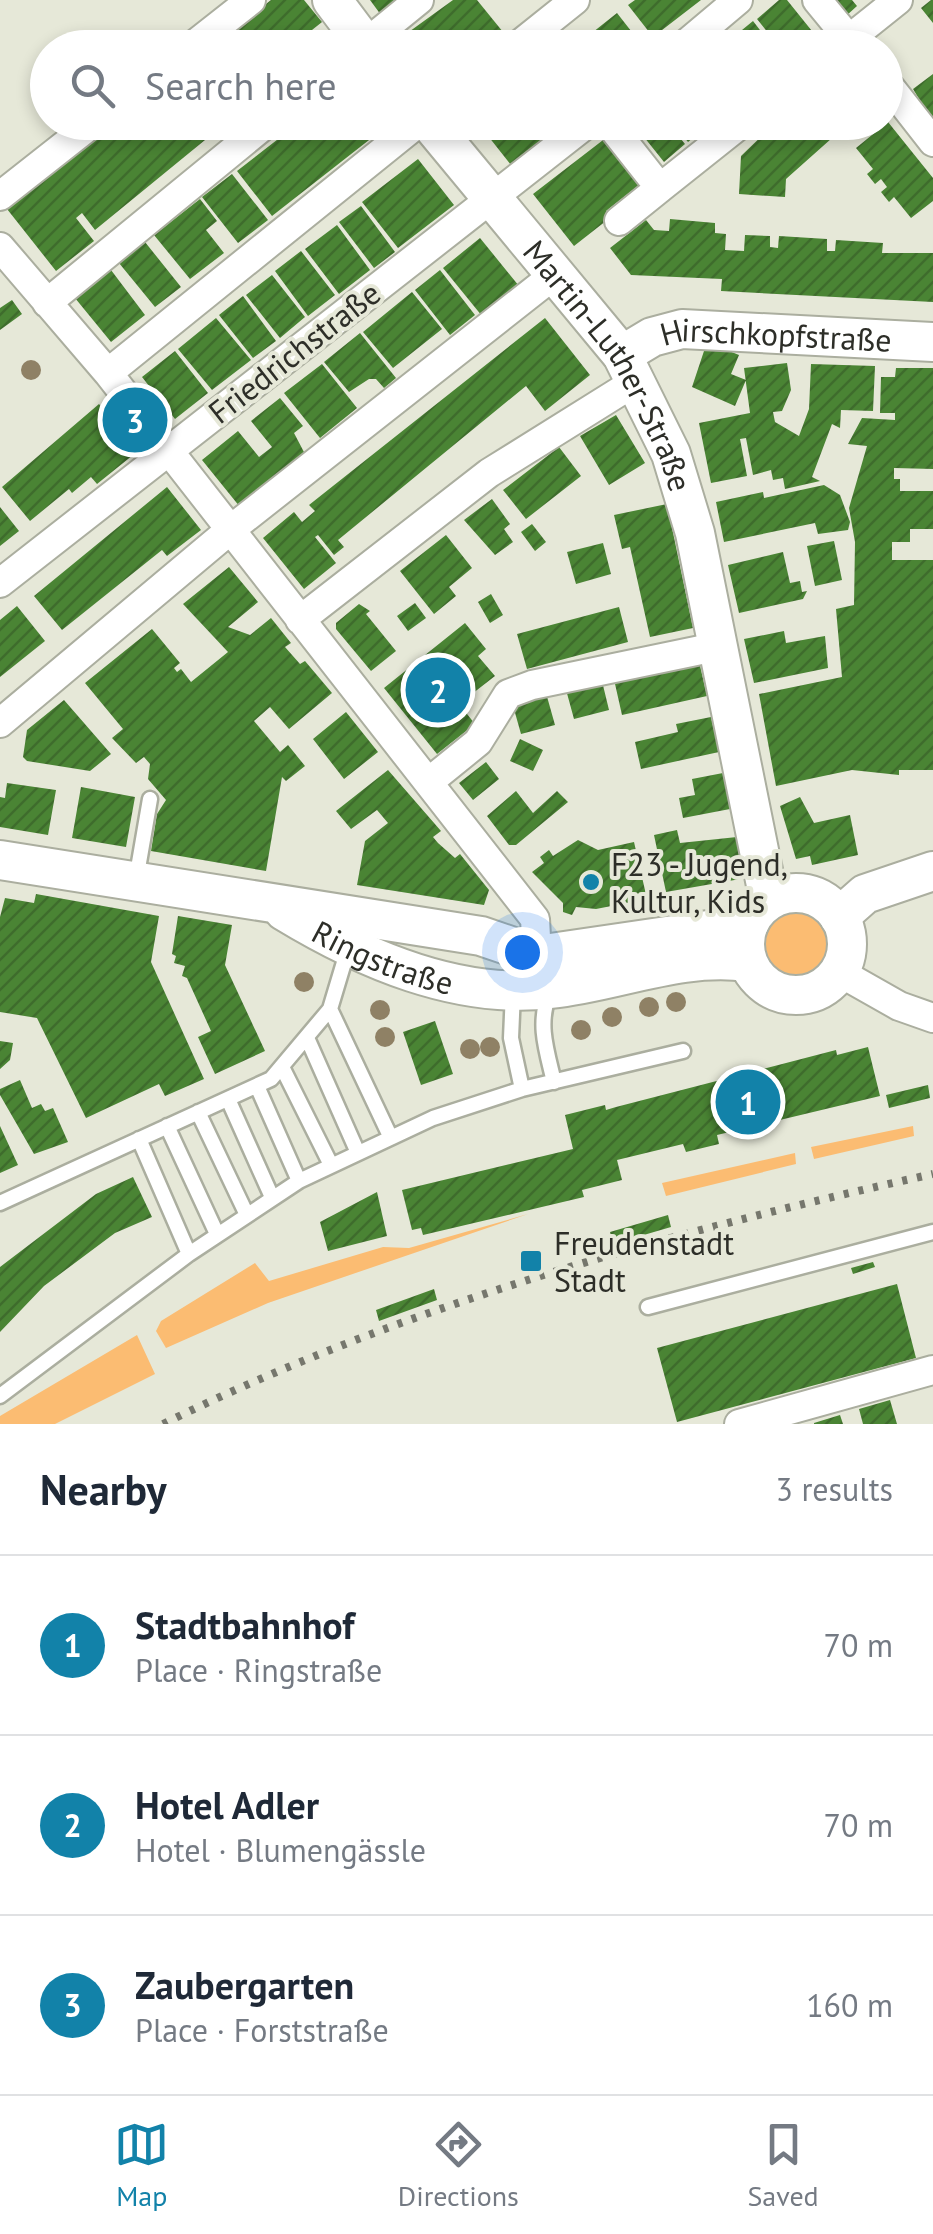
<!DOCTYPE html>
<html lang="en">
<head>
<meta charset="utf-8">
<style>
  body { margin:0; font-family:"PT Sans",sans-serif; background:#f6f6f7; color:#1f2937 }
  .you { position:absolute; left:522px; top:952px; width:35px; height:35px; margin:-25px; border:8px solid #fff; border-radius:50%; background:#1a73e8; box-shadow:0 0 0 15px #1a73e833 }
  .badge { display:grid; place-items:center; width:65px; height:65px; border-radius:50%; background:#1282a9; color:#fff; font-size:32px; font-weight:700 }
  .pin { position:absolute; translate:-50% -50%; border:5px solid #fff; box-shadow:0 2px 10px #0006 }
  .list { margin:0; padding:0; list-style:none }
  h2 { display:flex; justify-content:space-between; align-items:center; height:130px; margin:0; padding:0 40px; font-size:42px }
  h2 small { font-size:32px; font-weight:400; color:#747a83 }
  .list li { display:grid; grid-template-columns:65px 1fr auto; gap:30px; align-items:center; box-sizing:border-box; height:180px; padding:0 40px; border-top:2px solid #e0e1e3 }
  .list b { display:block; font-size:38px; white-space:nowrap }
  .list p { margin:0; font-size:32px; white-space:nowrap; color:#747a83 }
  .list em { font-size:32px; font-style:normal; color:#747a83 }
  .icon { flex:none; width:55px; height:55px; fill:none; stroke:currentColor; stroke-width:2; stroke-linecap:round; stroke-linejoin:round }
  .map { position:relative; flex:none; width:933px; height:1424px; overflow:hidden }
  .search { position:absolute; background:#fff; box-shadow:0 5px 15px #0003; left:30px; right:30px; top:30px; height:110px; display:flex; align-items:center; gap:25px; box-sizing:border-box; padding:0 35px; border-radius:55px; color:#747a83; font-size:38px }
  .sheet { height:670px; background:#fff }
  nav { display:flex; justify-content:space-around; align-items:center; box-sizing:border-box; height:140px; border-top:2px solid #e0e1e3; background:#fff; font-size:28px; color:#747a83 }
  nav a { display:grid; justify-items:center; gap:5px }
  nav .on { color:#1282a9 }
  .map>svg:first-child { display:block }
  .grass { fill:#fbbc72 }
  .building { fill:url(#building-hatch) }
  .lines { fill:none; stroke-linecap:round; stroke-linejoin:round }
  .lane-casing { stroke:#abae9f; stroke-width:19 }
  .street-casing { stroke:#abae9f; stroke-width:32 }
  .secondary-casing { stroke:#abae9f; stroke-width:42 }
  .lane { stroke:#fff; stroke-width:14 }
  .street { stroke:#fff; stroke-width:28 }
  .secondary { stroke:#fff; stroke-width:38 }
  .rail { stroke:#76776d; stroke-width:8; stroke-dasharray:5 10; stroke-linecap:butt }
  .tree { fill:#8f8165 }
  .poi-dot { fill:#1282a9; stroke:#e6e8d8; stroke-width:4 }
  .labels { text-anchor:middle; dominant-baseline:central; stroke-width:8; stroke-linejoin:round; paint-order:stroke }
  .street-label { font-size:32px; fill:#2d2e28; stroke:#e6e8d8 }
  .poi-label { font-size:32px; fill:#2d2e28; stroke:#e6e8d8; text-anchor:start }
</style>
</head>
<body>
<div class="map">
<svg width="933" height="1424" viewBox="0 0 933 1424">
  <defs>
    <pattern id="building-hatch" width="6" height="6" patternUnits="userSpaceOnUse" patternTransform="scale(2.5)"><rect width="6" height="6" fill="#4a8434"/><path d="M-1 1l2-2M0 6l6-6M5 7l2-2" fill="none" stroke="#3e6c2c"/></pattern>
  </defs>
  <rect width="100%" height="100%" fill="#e6e8d8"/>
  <path class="grass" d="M759 945a37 37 0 1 1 74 0a37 37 0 1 1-74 0Z
    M913,1126l1,10 -100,23 -3,-12z
    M795,1153l1,11 -130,32 -4,-13z
    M528,1214l-260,89 -102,45 -10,-17 5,-10 94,-58 14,18 114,-34 26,1z
    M137,1335l18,39 -100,50h-55v-8z"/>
  <path class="building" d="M271,0h33l18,22 -10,8 14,18h-115z
    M370,0h30l-19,15z
    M453,0h24l26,32 -19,16h-67l-11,-14z
    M635,0h66l-48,37 -25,-32z
    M779,0h8l33,41 -8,7h-32l-23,-29z
    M833,0h19l5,6 -11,10z
    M931,0h2v23l-12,-15z
    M617,13l25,32 -3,3h-66z
    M753,21l21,27h-54z
    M933,74v48l-20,-33z
    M119,122h108l-132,108 -13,-17 -6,5 18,23 -38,30 -49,-62z
    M300,122h92l-120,94 -35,-45z
    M477,122h72l6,8 -44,35z
    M632,122h35l18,22 -21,18z
    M672,122h40l-24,20z
    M776,122h74l-64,57 -1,18 -46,-3 2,-38z
    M888,122l45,56v23l-22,17 -17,-21 -5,5 -8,-10 6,-5 -6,-8 -6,5 -8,-10 6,-5 -17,-21z
    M607,137l36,45 -37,29 5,6 -37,29 -41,-52z
    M418,159l36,46 -56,43 -36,-46z
    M232,174l36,46 -30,23 -36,-46z
    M200,199l17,22 -11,9 18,23 -34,26 -36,-44z
    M361,206l34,46 -21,16 -35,-46z
    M670,219l45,4v10l11,1 -1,16 19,1 1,-16 25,1v11l8,1 1,-12 48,3v12h8l1,-11 47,3 -1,10h51v49l-212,-11 1,-12 -91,-4 -21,-27 36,-28 8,10 15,1z
    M337,225l33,45 -31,24 -34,-45z
    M480,238l39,48 -37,30 -39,-48z
    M145,242l36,45 -26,20 -36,-44z
    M301,251l34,44 -27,21 -33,-45z
    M111,270l34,45 -34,27 -36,-44z
    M440,270l35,45 -25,20 -35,-45z
    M272,275l33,42 -25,21 -34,-43z
    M412,292l30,37 -49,39 -30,-36z
    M243,296l33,45 -23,17 -34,-43z
    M12,300l10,14 -22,16v-22z
    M216,318l35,42 -39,30 -34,-41z
    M545,318l45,57 -45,36 -19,-25 -188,154 6,7 -10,8 -16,-20 -3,2 21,26 -32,26 -41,-51 31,-26 8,10 13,-11 -6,-6z
    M360,333l36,45 -12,10 -8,-9h-7l-20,13 -25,-30z
    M707,342l32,13 -8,19 15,6 -11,26 -43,-19z
    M175,351l33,42 -33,26 -33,-42z
    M787,363l4,27 -9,21 -9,1 2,10 24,14 10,-27 2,-45 64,2 -2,45 -32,-1 -1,18 -8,-4 -20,53 8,4 -35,8 -2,-11 -10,2 -2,-10 -18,5 -7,-37 -6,1 7,37 -36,7 -12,-60 51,-10 -6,-45z
    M322,364l35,44 -37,30 -36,-45z
    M896,368h37v101l-39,-1v11h6v12h33v38h-23v13h-18v18h41v210h-34v5l-47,-5 -76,16 -17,-92 83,-17 -6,-68 18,-4 1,-63 -6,-34 18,-62 -19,-2 14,-26 33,2v-7h-15l1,-36h14z
    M280,398l23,28 -9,7 11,21 -65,53 -38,-47 36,-29 21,26 13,-10 -21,-26z
    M99,404l39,47 -41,33 -6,-7 -19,16 -3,-4 -39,32 -28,-34z
    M616,415l29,48 -36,22 -29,-49z
    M559,447l22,29 -55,43 -23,-29z
    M824,485l16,10 10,27 -2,8 -30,4 -3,-11 -91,19 -8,-40 47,-10 1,6z
    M167,487l34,43 -34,26 -5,-6 -100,80 -28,-34z
    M492,499l18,25 -6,5 9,13 -18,13 -31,-35z
    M667,504l26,124 -43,9 -20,-90 -8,2 -8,-34z
    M0,507l19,24 -19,15z
    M532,524l14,18 -11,9 -14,-19z
    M446,535l26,33 -23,19 7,9 -22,18 -34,-43z
    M834,541l8,39 -27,6 -8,-40z
    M603,543l8,31 -35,10 -9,-32z
    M783,552l7,31 10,-2 2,11 5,-1 -4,8 -64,14 -11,-48z
    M229,567l29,35 -30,25 22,8 21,-17 20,25 -6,4 15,17 5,-3 27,32 -43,36 -19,-22 -16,14 26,31 8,-7 17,21 -19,15 -4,-4 -16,94 -115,-20 6,-37 9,-14 -18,-21 2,-15 -6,-7 -8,6 -24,-25 11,-9 -38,-46 67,-54 28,34 -6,5 3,4 4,-3 10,13 37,-30 -45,-48z
    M491,594l12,21 -13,8 -12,-21z
    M415,603l11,15 -18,13 -11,-15z
    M359,604l11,7 -4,3 30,37 -25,20 -35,-42v-6z
    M17,606l28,35 -45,36v-57z
    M619,607l9,35 -101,27 -10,-35z
    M465,623l21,26 -8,7 17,20 -36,28 16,20 -38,30 -53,-66z
    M784,631l2,12 39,-7 3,32 -74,15 -10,-44z
    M698,657l9,39 -85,19 -9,-40z
    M601,677l8,33 -35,9 -9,-33z
    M546,693l9,32 -34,9 -9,-32z
    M64,700l47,54 -21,17 -63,-10 -4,-4 4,-27z
    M346,712l32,40 -34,27 -31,-40z
    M711,717l8,35 -78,17 -6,-27 43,-10 -2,-8z
    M520,739l23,11 -10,21 -23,-10z
    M486,762l13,17 -26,21 -14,-17z
    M388,770l53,61 -8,6 5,6 17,15 5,-4 29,36 -5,15 -127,-20 8,-44 23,-18 -11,-13 -26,19 -15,-18z
    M723,773l7,36 -47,9 -4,-20 16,-3 -3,-16z
    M7,783l49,7 -8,45 -48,-8v-30l5,1z
    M81,787l54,10 -9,50 -54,-9z
    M516,791l17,22 24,-22 11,11 -52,43h-7l-22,-29z
    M800,797l14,26 36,-8 8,40 -46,10 -2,-9 -14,3 -16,-53z
    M677,830l3,13 57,-6 9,41 -80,14 -12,-57z
    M578,840l20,10 36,-8 13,57 -51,10 -20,-2 -4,8 -9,-3v-9l-31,-31 12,-9 -4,-6 9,-7 4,6z
    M36,894l123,22 -8,46 53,117 -39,17 -6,-12 -73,34 -49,-100 -37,-6v-95l5,-19 29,5z
    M178,916l54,9 -7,40 40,86 -50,23 -17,-37 13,-6 -24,-53 -5,-2 3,-10 -11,-3 2,-7 -4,-2z
    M435,1021l18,53 -32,11 -18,-53z
    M0,1041l13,2 -3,17 -10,9z
    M868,1047l12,49 -163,39 2,9 -33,8 -3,-8 -66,16 5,20 -40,10 2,7 -161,38 -2,-7 -9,2 -10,-40 171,-41 -8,-34 40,-10 1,5 10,-3 220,-57 1,5z
    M20,1080l12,28 9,-4 4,7 8,-3 15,34 -34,12 -34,-59v-6z
    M928,1085l2,13 -41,10 -3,-13z
    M0,1126l18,39 -18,8z
    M133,1177l19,40 -37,16 -71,53 -44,46v-65l96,-73z
    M377,1192l10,44 -59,15 -8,-29z
    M668,1215l3,12 -58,17 -3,-12z
    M873,1262l2,5 -22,7 -2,-6z
    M897,1284l19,74 -239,64 -20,-74z
    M434,1289l3,11 -58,21 -3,-11z
    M890,1400l7,24h-34l-4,-15z
    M840,1415l3,9h-29v-1z"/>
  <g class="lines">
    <g class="lane-casing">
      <path id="lane" d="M136,880l14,-81
        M513,992l-2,46 11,51
        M549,995c-12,29 -2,57 5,87
        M330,1009l60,127
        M308,1040l50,113
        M282,1067l49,98
        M257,1086l42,95
        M228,1099l43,96
        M198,1112l48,101
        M167,1126l50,108
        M139,1139l50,115
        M0,1203l271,-124 59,-70 18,-60
        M648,1307l285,-75
        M0,1396l189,-142 110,-73 134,-63 89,-29 161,-38"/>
    </g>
    <g class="street-casing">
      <path id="street" d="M817,0l32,39
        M190,48l61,-48
        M360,48l59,-48
        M515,48l60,-48
        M681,48l57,-48
        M838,48l60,-48
        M890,87l43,55
        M608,122l52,66 83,-66
        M0,196l94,-74
        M619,221l41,-33
        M0,247l108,126 427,546 2,36 -7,11
        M47,303l221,-181
        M108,373l311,-251
        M0,583l589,-461
        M300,620l189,-147 149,-93
        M0,723l230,-193 324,-255
        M430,781l48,-39 30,-48 24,-9 188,-39
        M839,972l60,34 34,12
        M739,1424l194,-54"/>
    </g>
    <g class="secondary-casing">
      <g id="secondary">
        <path d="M332,0l36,48"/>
        <path id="s1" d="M429,122l193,233 49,99 24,79 74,367"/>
        <path id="s2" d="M622,355l30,-18 30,-8 251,13"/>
        <path d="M0,860l481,76 56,19 212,-31"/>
        <circle cx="796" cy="944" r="51"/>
        <path id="s3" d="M284,911c79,48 173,89 267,78 66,-7 129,-36 196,-27"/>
        <path d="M839,917l26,-23 68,-23"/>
      </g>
    </g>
    <use href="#lane" class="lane"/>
    <use href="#street" class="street"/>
    <use href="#secondary" class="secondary"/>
    <path class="rail" d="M163,1424c241,-119 508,-192 770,-250"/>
  </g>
  <g class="tree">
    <circle cx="31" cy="370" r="10"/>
    <circle cx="304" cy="982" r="10"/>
    <circle cx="676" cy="1002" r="10"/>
    <circle cx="649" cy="1007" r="10"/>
    <circle cx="380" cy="1010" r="10"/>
    <circle cx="612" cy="1017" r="10"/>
    <circle cx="581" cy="1030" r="10"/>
    <circle cx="385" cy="1037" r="10"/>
    <circle cx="490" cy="1047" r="10"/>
    <circle cx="470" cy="1049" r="10"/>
  </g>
  <g class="poi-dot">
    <circle cx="591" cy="882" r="10"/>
    <rect x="519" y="1249" width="24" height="24" rx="5"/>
  </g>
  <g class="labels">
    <g class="street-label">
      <text stroke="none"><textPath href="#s2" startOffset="160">Hirschkopfstraße</textPath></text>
      <text transform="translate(294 352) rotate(-38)">Friedrichstraße</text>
      <text stroke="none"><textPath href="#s1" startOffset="305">Martin-Luther-Straße</textPath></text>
      <text stroke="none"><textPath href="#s3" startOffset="110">Ringstraße</textPath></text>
    </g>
    <g class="poi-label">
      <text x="611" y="864">F23 - Jugend,<tspan x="611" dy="37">Kultur, Kids</tspan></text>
      <text x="554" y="1243">Freudenstadt<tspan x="554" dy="37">Stadt</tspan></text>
    </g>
  </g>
</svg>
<div class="you"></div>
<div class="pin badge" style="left:748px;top:1102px">1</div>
<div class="pin badge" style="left:438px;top:690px">2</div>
<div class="pin badge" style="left:135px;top:420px">3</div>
<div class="search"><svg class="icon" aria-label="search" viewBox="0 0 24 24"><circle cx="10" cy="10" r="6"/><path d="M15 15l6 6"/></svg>Search here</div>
</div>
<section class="sheet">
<h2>Nearby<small>3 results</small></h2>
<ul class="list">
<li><span class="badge">1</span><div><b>Stadtbahnhof</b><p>Place · Ringstraße</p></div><em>70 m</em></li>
<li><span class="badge">2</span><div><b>Hotel Adler</b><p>Hotel · Blumengässle</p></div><em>70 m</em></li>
<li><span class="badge">3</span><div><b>Zaubergarten</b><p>Place · Forststraße</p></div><em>160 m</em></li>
</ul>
</section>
<nav>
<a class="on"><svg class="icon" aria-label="map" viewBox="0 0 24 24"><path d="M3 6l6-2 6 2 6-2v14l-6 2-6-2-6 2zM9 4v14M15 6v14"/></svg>Map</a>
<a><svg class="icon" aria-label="directions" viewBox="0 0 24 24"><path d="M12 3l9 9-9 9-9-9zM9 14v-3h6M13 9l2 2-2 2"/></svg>Directions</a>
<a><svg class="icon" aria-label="saved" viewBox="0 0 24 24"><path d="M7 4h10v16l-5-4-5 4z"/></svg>Saved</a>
</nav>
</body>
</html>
